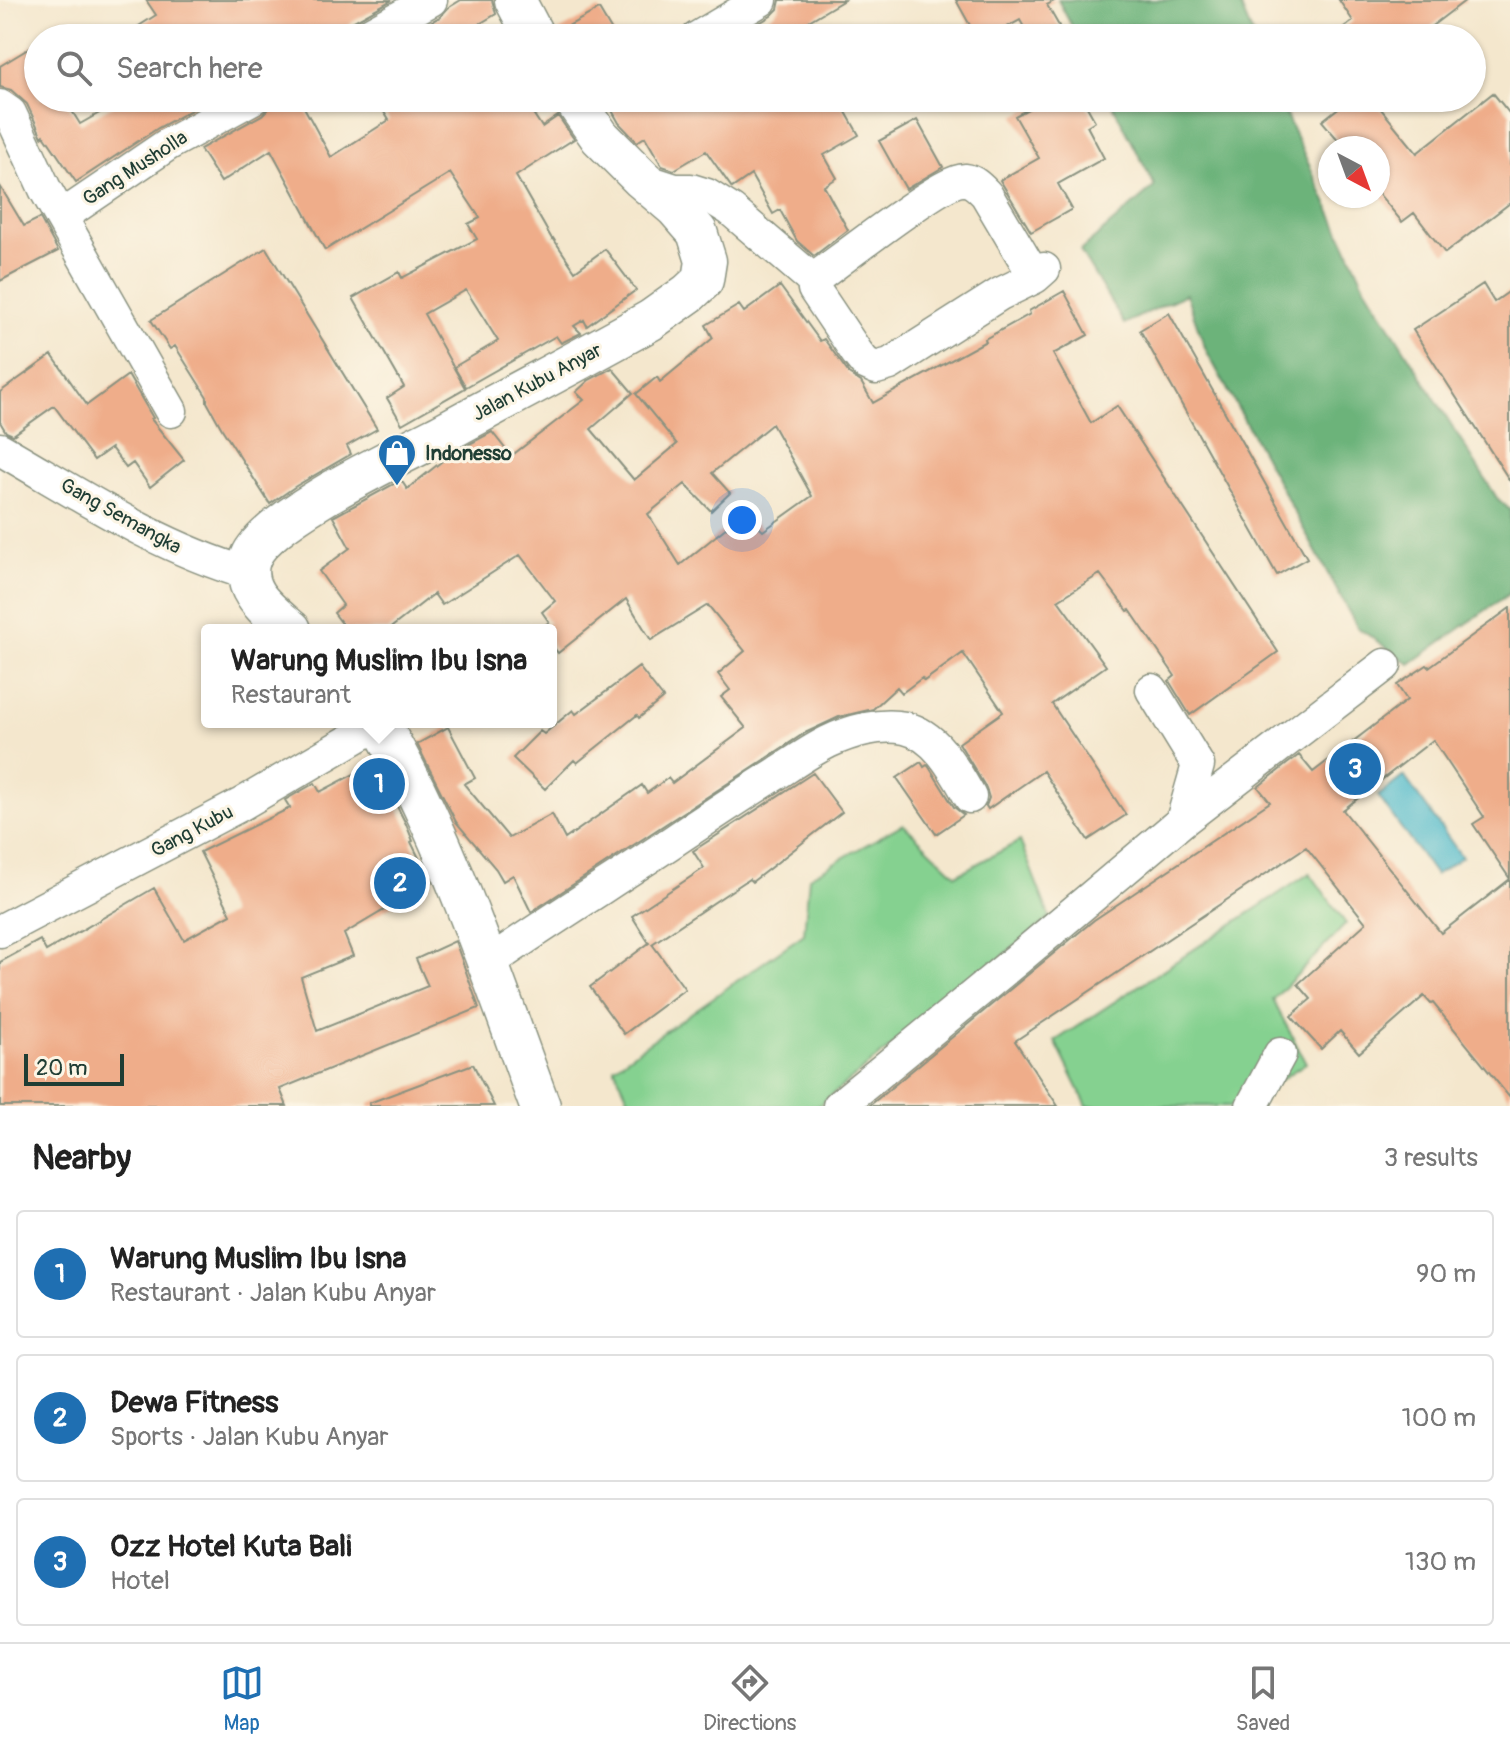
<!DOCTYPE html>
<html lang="en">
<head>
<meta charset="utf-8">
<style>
  body { margin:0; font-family:Pangolin,sans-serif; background:#f2f2f2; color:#222 }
  .compass { position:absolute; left:1318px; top:136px; width:72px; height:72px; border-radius:50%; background:#fff; box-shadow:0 2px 6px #0004; rotate:139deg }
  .scale { position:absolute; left:24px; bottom:20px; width:100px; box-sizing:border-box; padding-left:8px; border:4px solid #1f3d34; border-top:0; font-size:22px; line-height:28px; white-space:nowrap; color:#1f3d34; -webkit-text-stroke:6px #fcf5e5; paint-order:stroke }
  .you { position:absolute; left:742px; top:520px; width:28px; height:28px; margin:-20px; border:6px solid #fff; border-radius:50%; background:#1a73e8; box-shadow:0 0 0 12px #1a73e833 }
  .badge { display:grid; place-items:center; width:52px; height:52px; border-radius:50%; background:#1f6fb2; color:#fff; font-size:26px; font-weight:700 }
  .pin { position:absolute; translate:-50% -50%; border:4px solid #fff; box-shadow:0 2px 8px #0006 }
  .popup { position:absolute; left:201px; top:624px; width:356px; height:104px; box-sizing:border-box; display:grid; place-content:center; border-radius:8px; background:#fff; filter:drop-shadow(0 2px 6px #0005); font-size:26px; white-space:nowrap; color:#767676 }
  .popup b { font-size:30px; color:#222 }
  .popup::after { content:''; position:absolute; left:50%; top:100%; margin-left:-16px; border:16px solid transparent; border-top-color:#fff }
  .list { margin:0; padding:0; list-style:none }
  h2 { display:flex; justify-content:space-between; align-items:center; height:104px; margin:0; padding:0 32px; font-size:34px }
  h2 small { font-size:26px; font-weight:400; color:#767676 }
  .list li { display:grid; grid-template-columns:52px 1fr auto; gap:24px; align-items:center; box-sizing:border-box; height:128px; margin:0 16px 16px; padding:0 16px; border:2px solid #e0e0e0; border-radius:8px }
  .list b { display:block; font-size:30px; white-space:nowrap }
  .list p { margin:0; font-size:26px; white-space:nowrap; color:#767676 }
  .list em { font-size:26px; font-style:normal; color:#767676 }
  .icon { flex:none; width:44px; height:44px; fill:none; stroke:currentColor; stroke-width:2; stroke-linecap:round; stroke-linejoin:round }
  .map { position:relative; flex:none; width:1510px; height:1106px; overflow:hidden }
  .search { position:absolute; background:#fff; box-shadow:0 2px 6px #0004; left:24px; right:24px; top:24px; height:88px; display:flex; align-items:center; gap:20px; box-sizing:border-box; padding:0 28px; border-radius:44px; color:#767676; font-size:30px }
  .sheet { height:536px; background:#fff }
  nav { display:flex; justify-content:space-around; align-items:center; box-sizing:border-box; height:112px; border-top:2px solid #e0e0e0; background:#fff; font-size:22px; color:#767676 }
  nav a { display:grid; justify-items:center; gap:4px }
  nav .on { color:#1f6fb2 }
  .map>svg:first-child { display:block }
  .green { fill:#85d190; stroke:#528762; stroke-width:2 }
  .forest { fill:#6cb37a; stroke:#467857; stroke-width:2 }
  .water { fill:#4fbacb; stroke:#377c80; stroke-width:2 }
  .building { fill:#efad8a; fill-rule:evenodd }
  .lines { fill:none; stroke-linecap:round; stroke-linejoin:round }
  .minor-casing { stroke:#8a9280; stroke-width:35 }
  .tertiary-casing { stroke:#8a9280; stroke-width:43 }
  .minor { stroke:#fff; stroke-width:32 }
  .tertiary { stroke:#fff; stroke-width:40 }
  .labels { text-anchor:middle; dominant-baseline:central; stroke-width:6; stroke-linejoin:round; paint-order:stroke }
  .street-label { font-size:20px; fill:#1f3d34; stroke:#fcf5e5 }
  .poi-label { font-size:20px; font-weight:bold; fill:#1f3d34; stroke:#fcf5e5; text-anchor:start }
</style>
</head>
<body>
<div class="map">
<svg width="1510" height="1106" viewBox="0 0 1510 1106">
  <rect width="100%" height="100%" fill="#fcf5e5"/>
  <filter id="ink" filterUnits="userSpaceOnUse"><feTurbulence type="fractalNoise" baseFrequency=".0125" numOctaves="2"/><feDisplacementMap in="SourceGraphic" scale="16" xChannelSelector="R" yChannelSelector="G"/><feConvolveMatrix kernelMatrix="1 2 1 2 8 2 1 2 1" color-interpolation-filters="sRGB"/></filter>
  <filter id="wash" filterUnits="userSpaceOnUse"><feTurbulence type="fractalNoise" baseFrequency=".006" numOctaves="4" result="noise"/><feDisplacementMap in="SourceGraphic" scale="32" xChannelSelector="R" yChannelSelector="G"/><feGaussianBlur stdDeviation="1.8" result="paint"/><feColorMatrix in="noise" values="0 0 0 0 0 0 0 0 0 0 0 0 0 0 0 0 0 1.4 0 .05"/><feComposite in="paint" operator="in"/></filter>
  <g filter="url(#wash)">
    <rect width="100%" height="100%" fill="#f4e7cd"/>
    <path class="green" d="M903,824l53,51 64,-34 30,77 -232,188h-186l-18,-39 190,-133 5,-57z
      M1310,873l36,51 -73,76 33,63 -66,43h-153l-32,-65z"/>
    <path class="forest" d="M1058,0h180l16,38h-176z
      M1109,98h169l87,188 132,212 13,12v83l-100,71 -53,-37 -151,-277 -20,-56 -62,30 -44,-73 75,-65z"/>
    <path class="water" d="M1404,776l58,81 -27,18 -57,-79z"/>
    <g id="blocks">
      <path class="building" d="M146,0h246l-40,22 -7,7 -2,9h-223l36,-23z
        M461,0h31l4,14 -20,12 8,12h-83l39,-21 8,-9z
        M780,0h64l-64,38h-46l37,-22 7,-7z
        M956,0h100l-9,5 12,21 -21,12h-8l-10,-18 -33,18h-10z
        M1339,0h127l-50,38h-85l22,-17z
        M599,9l17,29h-58l-1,-6z
        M38,43v55h26l16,26 46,-26h87l-55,30 -82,54 -32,-47 -2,2 -15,-33 -16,-14 -11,-3v-21z
        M1493,93l17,21v89l-65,50 -31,-40 -12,9 -24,-29v-45h-33l-23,-27 29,-23h21l45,55z
        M272,98h27l32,59 58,-37 -14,-22h148l19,29 16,-11 16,23 -58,37 36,63 1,-1 22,33 30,-22 31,41 -49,36 -3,-6 -10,6 7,7 -20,10 -5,-7 -90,51 -12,-20 44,-26 -32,-51 -42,24 41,74 -63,36 -15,-26 17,-11 -51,-89 46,-26 3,6 75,-39 -9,-15 12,-6 -30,-45 -125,77 -54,-100 -50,32 -21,-33 62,-34 8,-8z
        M605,98h233l21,37 -35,20 13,23 -13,8 24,44 -34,26 -17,-15 -17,-31 -7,4 -22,-39 -19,13 -26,-37 -32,19 -12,-4 -17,-29 -8,5 -18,-19z
        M1025,98h57l13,23 -8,5 17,32 -46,26 14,25 -41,23 -31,-52 39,-22 -24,-42 15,-8z
        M917,120l26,47 -37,22 -27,-48z
        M0,186l24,40 16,-8 18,33 -58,30z
        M266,248l111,181 -30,17 4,8 -55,32 -26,18 -48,-75 -15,-27v-5l-32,-51 -5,3 -19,-29z
        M1483,284l11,18 16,-11v190l-97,-151z
        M780,286l40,55 4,-2 26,36 11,7 12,21 113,-62 -1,-2 45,-25 -1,-3 35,-20 24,44 -35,19 38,69 26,-17 161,246 -88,63 -21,-34 6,-5 -45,-66 -2,1 -28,-37 -42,26 48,66 -54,38 74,111 -38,25 -45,-69 -55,38 -2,-3 3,-8 -3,-10 -27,-45 44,-31 -40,-59 -39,28 -2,-3 -20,15 -5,-6 -24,22 -34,8 -34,16 -274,179 -18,-37 -10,6 -7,-12 -40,-47 -39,-78 31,-17 27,51 -11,6 45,54 43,-24 13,25 77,-54 5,8 21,-15 4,5 74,-55 -25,-31 9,-7 -12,-16 27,-23 -37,-46 -57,35 -25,-41 -68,54 -7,-9v-14l-11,-1 9,-7 -7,-10 13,-11 -35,-46 -78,50 -8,-11 -46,36h-41l-13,-17 9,-8 -24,-34 31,-23 -17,-31 68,-37 6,9 44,-35 41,-22 19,24 73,-56 -8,-8 13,-12 23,-12 21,25 -42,36 43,51 43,-36 -41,-50 21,-17 3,5 53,-44 -7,-13 33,-20 5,7zM772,424l40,72 -49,35 -19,-18 -64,52 -32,-51 37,-30 26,27 19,-18 -18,-20z
        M1169,313l138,245 -30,17 -137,-245z
        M52,355l35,50 41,-30 25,43 -2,1 33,41 -34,27 -17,-24 -7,5 -15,-20 -17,12 -40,-54 -41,29 -7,-3 -6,-10v-30z
        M1510,608v490l-77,-95 -2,1 -7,-8 -65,57 -19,-22 -19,18 -30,-33 20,-17 -13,-15 68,-61 -60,-76 -291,194 43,65h-189l225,-186 176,-118 -12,-15 29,-23 12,-9 14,17 94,-72 -10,-15 30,-20 2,2zM1433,740l51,77 -11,7 37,55 -69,54 -98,-123z
        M639,667l24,31 -24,20 -2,-3 -60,48 -3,-3 -29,29 -32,-31 27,-27 4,3 29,-24 3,4z
        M921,762l3,5 3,-2 2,2 25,40 10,8 -28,19 -39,-56z
        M375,763l31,61 7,17 -2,1 20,40 -87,52 9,22 -52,21 16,54 111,-45 -12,-27 39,-18 24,67 -199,81 7,17h-287v-144l40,-22 6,11 108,-63 30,52 47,-26 -31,-62 90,-44 -5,-8 30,-17 5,9z
        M813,773l29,39 -90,70 -3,-3 -97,65 33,45 -61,45 -34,-47 59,-44 -17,-27 72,-48 -11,-17z
        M473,1064l21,42h-125v-3z"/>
    </g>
  </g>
  <g filter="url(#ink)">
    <use href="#blocks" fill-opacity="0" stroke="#8a9280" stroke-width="2"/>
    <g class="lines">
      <g class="minor-casing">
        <path id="minor" d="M362,38l69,-38
          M697,38l64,-38
          M0,106l10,7 35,76 126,222
          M644,180l31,10h16l16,5 24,15 82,70 1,9 43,64 8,10 11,5 14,-4 110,-70 35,-17 9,-8
          M61,217l106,-72 86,-47
          M813,280c24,-17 131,-102 152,-100 9,1 15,8 21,14l49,83
          M0,449c80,46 158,98 247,124
          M1152,690l46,75 -16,56
          M0,931l240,-126 140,-82
          M487,964c62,-43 125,-82 188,-124 33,-22 67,-45 101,-66 17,-11 34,-23 52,-32 23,-11 52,-19 77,-14 32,7 50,43 65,69
          M839,1106l180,-148 163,-137 203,-156
          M1252,1106l28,-52"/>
      </g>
      <g class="tertiary-casing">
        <path id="tertiary" d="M515,0l20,38
          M291,630c-22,-19 -53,-40 -40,-73 16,-40 150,-102 192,-124 69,-38 139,-74 208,-113l38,-27 14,-13 3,-19 -9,-29 -21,-24 -34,-29 -42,-42 -27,-39
          M379,722c70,120 113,255 161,384"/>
      </g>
      <use href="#minor" class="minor"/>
      <use href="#tertiary" class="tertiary"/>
    </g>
  </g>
  <defs>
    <g id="shop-pin" transform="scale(2)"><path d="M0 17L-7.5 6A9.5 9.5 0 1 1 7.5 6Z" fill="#1f6fb2" stroke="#fcf5e5"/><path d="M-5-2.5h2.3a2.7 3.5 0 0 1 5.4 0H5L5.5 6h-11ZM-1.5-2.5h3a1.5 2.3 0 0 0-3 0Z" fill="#fff"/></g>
  </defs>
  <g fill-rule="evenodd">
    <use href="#shop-pin" x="397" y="453"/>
  </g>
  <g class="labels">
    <g class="street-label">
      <text transform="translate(135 168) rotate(-33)">Gang Musholla</text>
      <text transform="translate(537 382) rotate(-28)">Jalan Kubu Anyar</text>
      <text transform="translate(121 516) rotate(29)">Gang Semangka</text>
      <text transform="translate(192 831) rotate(-28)">Gang Kubu</text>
    </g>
    <g class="poi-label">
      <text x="425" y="453">Indonesso</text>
    </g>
  </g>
</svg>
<svg class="compass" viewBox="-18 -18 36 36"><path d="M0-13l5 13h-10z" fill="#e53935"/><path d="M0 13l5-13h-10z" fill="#767676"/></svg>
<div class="scale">20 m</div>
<div class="you"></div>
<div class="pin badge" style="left:379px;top:784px">1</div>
<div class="popup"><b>Warung Muslim Ibu Isna</b>Restaurant</div>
<div class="pin badge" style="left:400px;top:883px">2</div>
<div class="pin badge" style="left:1355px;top:769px">3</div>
<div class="search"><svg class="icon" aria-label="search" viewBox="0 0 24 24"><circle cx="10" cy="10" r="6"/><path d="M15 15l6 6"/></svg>Search here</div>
</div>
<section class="sheet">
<h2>Nearby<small>3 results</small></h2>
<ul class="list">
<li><span class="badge">1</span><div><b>Warung Muslim Ibu Isna</b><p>Restaurant · Jalan Kubu Anyar</p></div><em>90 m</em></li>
<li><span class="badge">2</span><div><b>Dewa Fitness</b><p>Sports · Jalan Kubu Anyar</p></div><em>100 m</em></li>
<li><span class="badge">3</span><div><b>Ozz Hotel Kuta Bali</b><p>Hotel</p></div><em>130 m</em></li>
</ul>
</section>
<nav>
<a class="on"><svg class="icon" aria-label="map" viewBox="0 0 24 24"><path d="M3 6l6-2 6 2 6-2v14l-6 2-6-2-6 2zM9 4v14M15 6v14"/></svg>Map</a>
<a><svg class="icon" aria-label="directions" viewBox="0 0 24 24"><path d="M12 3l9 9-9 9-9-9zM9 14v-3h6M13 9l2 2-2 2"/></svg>Directions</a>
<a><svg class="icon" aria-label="saved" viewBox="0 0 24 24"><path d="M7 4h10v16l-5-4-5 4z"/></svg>Saved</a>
</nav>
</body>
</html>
